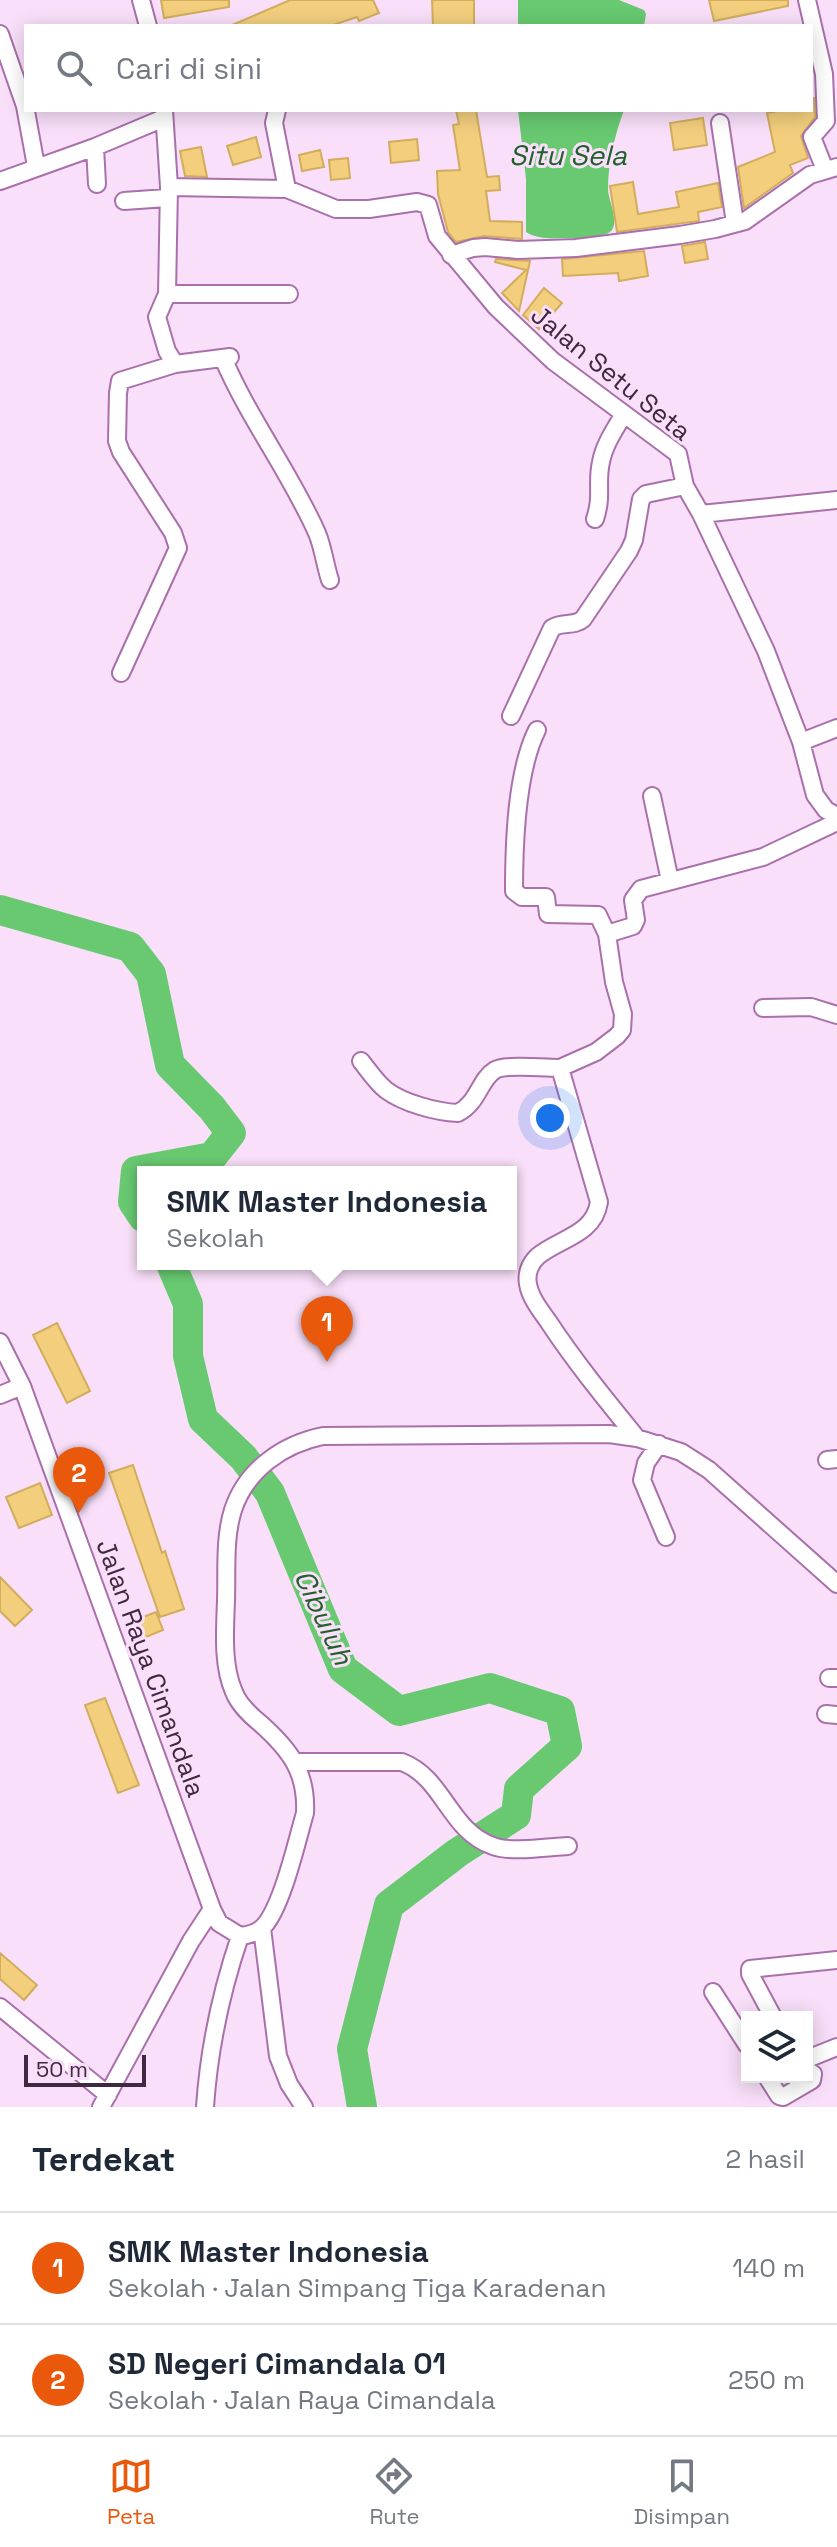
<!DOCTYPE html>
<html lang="id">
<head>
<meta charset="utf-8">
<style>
  body { margin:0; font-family:"Space Grotesk",sans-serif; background:#f2f2f3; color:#1f2937 }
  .controls { position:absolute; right:24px; bottom:24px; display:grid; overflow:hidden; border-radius:0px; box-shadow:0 4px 20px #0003 }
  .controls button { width:72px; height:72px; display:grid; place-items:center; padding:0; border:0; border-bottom:2px solid #e0e1e3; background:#fff; color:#1f2937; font:40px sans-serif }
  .scale { position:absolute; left:24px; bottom:20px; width:122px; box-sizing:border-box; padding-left:8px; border:4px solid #402841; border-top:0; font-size:22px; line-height:28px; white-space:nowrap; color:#402841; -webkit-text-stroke:6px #f9dff9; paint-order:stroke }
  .you { position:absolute; left:550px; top:1118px; width:28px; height:28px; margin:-20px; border:6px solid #fff; border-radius:50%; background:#1a73e8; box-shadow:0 0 0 12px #1a73e833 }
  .badge { display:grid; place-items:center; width:52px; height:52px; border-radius:50%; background:#ea580c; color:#fff; font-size:26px; font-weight:700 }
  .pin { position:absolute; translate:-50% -66px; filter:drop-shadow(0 2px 4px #0008) }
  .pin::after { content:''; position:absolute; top:42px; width:28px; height:24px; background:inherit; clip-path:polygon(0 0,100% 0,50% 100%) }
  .popup { position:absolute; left:137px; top:1166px; width:380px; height:104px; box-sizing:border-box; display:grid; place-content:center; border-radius:0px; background:#fff; filter:drop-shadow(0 2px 6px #0005); font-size:26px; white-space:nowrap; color:#747a83 }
  .popup b { font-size:30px; color:#1f2937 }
  .popup::after { content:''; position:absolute; left:50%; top:100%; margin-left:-16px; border:16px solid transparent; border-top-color:#fff }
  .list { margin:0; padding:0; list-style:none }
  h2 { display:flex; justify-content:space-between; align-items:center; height:104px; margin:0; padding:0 32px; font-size:34px }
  h2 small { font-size:26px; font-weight:400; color:#747a83 }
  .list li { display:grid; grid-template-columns:52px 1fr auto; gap:24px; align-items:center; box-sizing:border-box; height:112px; padding:0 32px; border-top:2px solid #e0e1e3 }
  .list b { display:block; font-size:30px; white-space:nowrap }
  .list p { margin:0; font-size:26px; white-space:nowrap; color:#747a83 }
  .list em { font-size:26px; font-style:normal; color:#747a83 }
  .icon { flex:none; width:44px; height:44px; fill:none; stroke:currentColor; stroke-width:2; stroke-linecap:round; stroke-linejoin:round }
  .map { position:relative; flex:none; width:837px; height:2107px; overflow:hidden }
  .search { position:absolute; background:#fff; box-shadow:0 4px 20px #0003; left:24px; right:24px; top:24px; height:88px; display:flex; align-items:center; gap:20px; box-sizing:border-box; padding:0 28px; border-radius:0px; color:#747a83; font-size:30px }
  .sheet { height:328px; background:#fff }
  nav { display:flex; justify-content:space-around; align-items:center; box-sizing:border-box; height:112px; border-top:2px solid #e0e1e3; background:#fff; font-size:22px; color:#747a83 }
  nav a { display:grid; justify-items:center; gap:4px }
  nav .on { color:#ea580c }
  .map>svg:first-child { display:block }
  .water { fill:#68c971 }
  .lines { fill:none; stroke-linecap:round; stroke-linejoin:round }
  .river { stroke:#68c971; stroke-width:30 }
  .building { fill:#f2ce7d; stroke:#d1ad5d; stroke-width:2 }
  .minor-casing { stroke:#a970ab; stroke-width:20 }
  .minor { stroke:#fff; stroke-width:16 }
  .labels { text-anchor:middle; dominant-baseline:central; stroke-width:6; stroke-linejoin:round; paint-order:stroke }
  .street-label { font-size:26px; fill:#402841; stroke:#f9dff9 }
  .water-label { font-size:28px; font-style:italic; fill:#1f6128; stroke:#f9dff9 }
</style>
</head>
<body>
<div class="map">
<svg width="837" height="2107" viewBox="0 0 837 2107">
  <rect width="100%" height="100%" fill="#f9dff9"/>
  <path class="water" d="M518,0h101l25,10 2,4 -2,12h-126z
    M518,110h106c-9,24 -16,53 -16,79 0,11 12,33 3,42 -9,8 -32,7 -43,7 -13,0 -30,2 -42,-6v-53z"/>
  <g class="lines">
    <path class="river" d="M0,910l130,37 21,27 19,91 42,43 19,25 -19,24 -76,14 -3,31 10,15
      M171,1264l17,40v52l15,63 40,38 27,36 73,176 56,42 91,-23 70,23 7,35 -48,43 -3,26 -59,38 -68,52 -37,144 10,58"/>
  </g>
  <path class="building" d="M161,0h68v7l-65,11z
    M290,0h83l6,13 -20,8 -2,-4 -27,9h-100z
    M432,0h42v25l-41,1z
    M709,0h79v6l-74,15z
    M811,98h3l1,19 -14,19 7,22 -18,7 3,8 -49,35 -6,-41 37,-15 -8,-39 16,-3h28z
    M456,110h20l11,67 12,-1 1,14 -14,1 4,30 32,1v17l-38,-3 -28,6 -8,-10 -10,-38 -1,-23 23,-1 -7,-45 6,-1z
    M703,118l4,27 -33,5 -4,-27z
    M256,137l5,20 -28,8 -6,-19z
    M417,139l2,21 -28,3 -2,-21z
    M201,147l6,30 -22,-1 -5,-25z
    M320,150l4,17 -22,4 -3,-16z
    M348,158l2,20 -19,2 -2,-20z
    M633,182l5,32 41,-7 -3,-15 42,-9 4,24 -24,5 1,9 -82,11 -7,-46z
    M705,242l3,17 -23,4 -3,-17z
    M644,251l4,25 -29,5 -1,-8 -55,3 -1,-17z
    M496,259l34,2 -11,50 -17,-18 24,-23 -31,-8z
    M544,288l18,15 -23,26 -16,-14z
    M57,1323l33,68 -23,12 -34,-68z
    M133,1465l29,88 3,-2 19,58 -24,8 -51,-144z
    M40,1483l12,32 -33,13 -13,-31z
    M0,1577l32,33 -17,16 -15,-15z
    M156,1612l7,18 -22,9 -8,-18z
    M105,1698l34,87 -21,8 -33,-88z
    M0,1953l37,32 -13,15 -24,-21z"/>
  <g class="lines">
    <g class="minor-casing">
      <path id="minor" d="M141,0l7,26
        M807,0l17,74 2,47 -14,16 13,33
        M0,34l25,72 11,60
        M164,110l5,77 118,2 49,20h33l48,-7 11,3 9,31 59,71 57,54 125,93 7,32 16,28 65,137 35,91 14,53 11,15 11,6
        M277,110l-3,13 13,66
        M720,123l15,100
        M95,147l2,37
        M0,181l95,-34 69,-29
        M124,201l43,-3
        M451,255l22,-7 12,-1 33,3 58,-2 104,-13 35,-6 30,-8 65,-46 27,-8
        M167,294h122
        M223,358c26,61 67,114 94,175 6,14 8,32 13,47
        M175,364l55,-7
        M701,514l136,-14
        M595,519c8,-24 1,-35 6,-57 3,-17 14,-33 23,-48
        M121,673l57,-125 -5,-15 -52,-81 -4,-11 1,-48 2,-12 55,-17 -8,-13 -10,-34 10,-23 2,-107
        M511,716l41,-88c10,-7 22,-1 31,-9l46,-68 5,-11 7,-41 5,-5 39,-8
        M537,730c-21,42 -23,114 -23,161l8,6h24l2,17 50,1 9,19
        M801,742l36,-14
        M652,796l18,85
        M763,1008l48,-1 26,8
        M361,1061c8,10 15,21 25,29 17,13 50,22 72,23 21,-11 21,-33 37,-43 10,-6 52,-2 65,-2
        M0,1342l22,44 190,523 7,14 21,13c9,-1 17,-3 23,-9 19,-19 34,-87 42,-114 2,-41 -15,-63 -44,-89 -11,-9 -22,-19 -27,-32 -12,-27 -9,-62 -8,-91 1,-29 -2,-63 7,-91 13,-40 50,-66 90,-74l286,-2 28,4 44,14 28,18 128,114
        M0,1395l22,-9
        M637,1438c-31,-38 -62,-76 -89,-117 -8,-11 -18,-24 -20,-37 -2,-10 2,-21 10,-28 22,-18 56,-21 61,-54l-39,-134 36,-16 21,-16 5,-6 1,-16 -9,-32 -7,-48 26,-8 3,-6 -3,-20 8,-11 122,-32 74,-35
        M659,1444l-13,19 -4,17 24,57
        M827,1460l10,-1
        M829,1678h8
        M826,1714l11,1
        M297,1762h105c42,16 47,69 91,84 18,7 55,1 75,0
        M262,1928l16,128 11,28 15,23
        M713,1992l34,53
        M0,2007l108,88
        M773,2017l-23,-43v-5l87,-9
        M807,2059l30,-12
        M767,2077l12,19 4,1 29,-17 1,-6 -6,-4
        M101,2107l90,-166 21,-32
        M205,2107c4,-59 16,-115 35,-171"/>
    </g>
    <use href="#minor" class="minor"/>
  </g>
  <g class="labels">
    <g class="street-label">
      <text transform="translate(611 373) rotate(39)">Jalan Setu Seta</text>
      <text transform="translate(151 1668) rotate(70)">Jalan Raya Cimandala</text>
    </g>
    <g class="water-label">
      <text x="568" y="155">Situ Sela</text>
      <text transform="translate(324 1617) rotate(65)">Cibuluh</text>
    </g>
  </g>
</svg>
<div class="controls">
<button><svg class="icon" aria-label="layers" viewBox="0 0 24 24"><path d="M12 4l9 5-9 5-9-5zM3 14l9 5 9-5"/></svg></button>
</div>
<div class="scale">50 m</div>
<div class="you"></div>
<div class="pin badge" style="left:327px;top:1362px">1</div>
<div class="popup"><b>SMK Master Indonesia</b>Sekolah</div>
<div class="pin badge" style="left:79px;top:1513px">2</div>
<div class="search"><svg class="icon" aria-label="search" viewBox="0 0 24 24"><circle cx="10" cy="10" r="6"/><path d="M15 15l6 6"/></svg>Cari di sini</div>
</div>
<section class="sheet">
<h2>Terdekat<small>2 hasil</small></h2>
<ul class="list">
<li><span class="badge">1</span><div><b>SMK Master Indonesia</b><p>Sekolah · Jalan Simpang Tiga Karadenan</p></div><em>140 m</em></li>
<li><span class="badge">2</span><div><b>SD Negeri Cimandala 01</b><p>Sekolah · Jalan Raya Cimandala</p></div><em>250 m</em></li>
</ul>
</section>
<nav>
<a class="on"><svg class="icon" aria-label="map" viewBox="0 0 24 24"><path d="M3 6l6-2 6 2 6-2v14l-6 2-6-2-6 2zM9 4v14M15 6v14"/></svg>Peta</a>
<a><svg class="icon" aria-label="directions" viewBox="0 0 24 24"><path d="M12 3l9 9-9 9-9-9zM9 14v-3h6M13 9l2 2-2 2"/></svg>Rute</a>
<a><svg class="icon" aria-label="saved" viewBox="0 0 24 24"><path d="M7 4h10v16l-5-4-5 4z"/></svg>Disimpan</a>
</nav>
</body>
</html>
